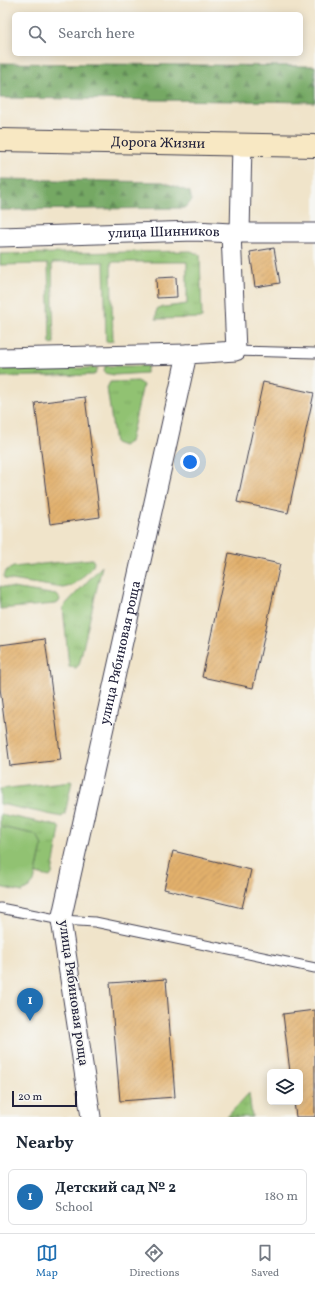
<!DOCTYPE html>
<html lang="en">
<head>
<meta charset="utf-8">
<style>
  body { margin:0; font-family:Vollkorn,serif; background:#f2f2f3; color:#1f2937 }
  .controls { position:absolute; right:12px; bottom:12px; display:grid; overflow:hidden; border-radius:6px; box-shadow:0 2px 10px #0003 }
  .controls button { width:36px; height:36px; display:grid; place-items:center; padding:0; border:0; border-bottom:1px solid #e0e1e3; background:#fff; color:#1f2937; font:20px sans-serif }
  .scale { position:absolute; left:12px; bottom:10px; width:65px; box-sizing:border-box; padding-left:4px; border:2px solid #22223b; border-top:0; font-size:11px; line-height:14px; white-space:nowrap; color:#22223b; -webkit-text-stroke:3px #f6f6f2; paint-order:stroke }
  .you { position:absolute; left:190px; top:462px; width:14px; height:14px; margin:-10px; border:3px solid #fff; border-radius:50%; background:#1a73e8; box-shadow:0 0 0 6px #1a73e833 }
  .badge { display:grid; place-items:center; width:26px; height:26px; border-radius:50%; background:#1f6fb2; color:#fff; font-size:13px; font-weight:700 }
  .pin { position:absolute; translate:-50% -33px; filter:drop-shadow(0 1px 2px #0008) }
  .pin::after { content:''; position:absolute; top:21px; width:14px; height:12px; background:inherit; clip-path:polygon(0 0,100% 0,50% 100%) }
  .list { margin:0; padding:0; list-style:none }
  h2 { display:flex; justify-content:space-between; align-items:center; height:52px; margin:0; padding:0 16px; font-size:17px }
  h2 small { font-size:13px; font-weight:400; color:#747a83 }
  .list li { display:grid; grid-template-columns:26px 1fr auto; gap:12px; align-items:center; box-sizing:border-box; height:56px; margin:0 8px 8px; padding:0 8px; border:1px solid #e0e1e3; border-radius:6px }
  .list b { display:block; font-size:15px; white-space:nowrap }
  .list p { margin:0; font-size:13px; white-space:nowrap; color:#747a83 }
  .list em { font-size:13px; font-style:normal; color:#747a83 }
  .icon { flex:none; width:22px; height:22px; fill:none; stroke:currentColor; stroke-width:2; stroke-linecap:round; stroke-linejoin:round }
  .map { position:relative; flex:none; width:315px; height:1117px; overflow:hidden }
  .search { position:absolute; background:#fff; box-shadow:0 2px 10px #0003; left:12px; right:12px; top:12px; height:44px; display:flex; align-items:center; gap:10px; box-sizing:border-box; padding:0 14px; border-radius:6px; color:#747a83; font-size:15px }
  .sheet { height:116px; background:#fff }
  nav { display:flex; justify-content:space-around; align-items:center; box-sizing:border-box; height:56px; border-top:1px solid #e0e1e3; background:#fff; font-size:11px; color:#747a83 }
  nav a { display:grid; justify-items:center; gap:2px }
  nav .on { color:#1f6fb2 }
  .map>svg:first-child { display:block }
  .grass { fill:url(#grass-tufts); stroke:#5a7256 }
  .forest { fill:url(#forest-firs); stroke:#4b6550 }
  .pitch { fill:#91c272; stroke:#5a7256 }
  .building { fill:url(#building-hatch) }
  .lines { fill:none; stroke-linecap:round; stroke-linejoin:round }
  .service-casing { stroke:#413f50; stroke-width:11 }
  .minor-casing { stroke:#413f50; stroke-width:21 }
  .secondary-casing { stroke:#413f50; stroke-width:24 }
  .service { stroke:#fff; stroke-width:9 }
  .minor { stroke:#fff; stroke-width:19 }
  .secondary { stroke:#f8e8c3; stroke-width:22 }
  .labels { text-anchor:middle; dominant-baseline:central; stroke-width:3.5; stroke-linejoin:round; paint-order:stroke }
  .street-label { font-size:14px; fill:#22223b; stroke:#f6f6f2 }
</style>
</head>
<body>
<div class="map">
<svg width="315" height="1117" viewBox="0 0 315 1117">
  <defs>
    <pattern id="grass-tufts" width="24" height="20" patternUnits="userSpaceOnUse"><rect width="24" height="20" fill="#91c272"/><path d="M3 7l-1-3M5 7V3M7 7l1-3M15 17l-1-3M17 17v-4M19 17l1-3" fill="none" stroke="#7da664"/></pattern>
    <pattern id="forest-firs" width="22" height="20" patternUnits="userSpaceOnUse"><rect width="22" height="20" fill="#74a864"/><path d="M5 1l3.5 6h-7zM16 11l3.5 6h-7z" fill="#5f8854"/></pattern>
    <pattern id="building-hatch" width="6" height="6" patternUnits="userSpaceOnUse"><rect width="6" height="6" fill="#e2b06c"/><path d="M-1 1l2-2M0 6l6-6M5 7l2-2" fill="none" stroke="#c2975e"/></pattern>
  </defs>
  <rect width="100%" height="100%" fill="#f6f6f2"/>
  <filter id="ink" filterUnits="userSpaceOnUse"><feTurbulence type="fractalNoise" baseFrequency=".025" numOctaves="2"/><feDisplacementMap in="SourceGraphic" scale="8" xChannelSelector="R" yChannelSelector="G"/><feConvolveMatrix kernelMatrix="1 2 1 2 8 2 1 2 1" color-interpolation-filters="sRGB"/></filter>
  <filter id="wash" filterUnits="userSpaceOnUse"><feTurbulence type="fractalNoise" baseFrequency=".012" numOctaves="4" result="noise"/><feDisplacementMap in="SourceGraphic" scale="16" xChannelSelector="R" yChannelSelector="G"/><feGaussianBlur stdDeviation="0.9" result="paint"/><feColorMatrix in="noise" values="0 0 0 0 0 0 0 0 0 0 0 0 0 0 0 0 0 1.4 0 .05"/><feComposite in="paint" operator="in"/></filter>
  <g filter="url(#wash)">
    <rect width="100%" height="100%" fill="#f0e4ca"/>
    <path class="grass" d="M191,251l9,4 2,63 -46,1 1,-11 30,-4v-42h-76l2,79 -7,1 -2,-80 -52,1 2,80 -4,1 -2,-80 -48,1v-11z
      M105,366h43l-2,7 -32,2 -10,-2z
      M98,368l-4,7 -94,2v-8z
      M138,381l5,4 -13,57 -7,4 -8,-3 -8,-55 3,-6z
      M92,559l2,3 -1,4c-9,9 -16,20 -30,22l-58,-9 -2,-3 4,-6 6,-3z
      M102,566l-23,99 -3,3 -7,-1 -6,-60z
      M0,586l57,9 3,4 -1,3 -4,2 -55,5z
      M72,781l-7,33 -3,3 -62,-13v-15z
      M0,814l58,12 2,3 -8,45 -2,3 -14,-3 6,-28 -3,-7 -5,-5 -34,-7z
      M249,1093l3,24h-25z"/>
    <path class="forest" d="M0,63l315,3v36l-315,-4z
      M0,179l163,3 27,10 2,9 -8,7 -184,2z"/>
    <path class="pitch" d="M0,827l34,7 5,5 3,7 -8,36 -5,6 -7,4 -22,-5z"/>
    <g id="blocks">
      <path class="building" d="M274,248l6,35 -25,4 -5,-35z
        M176,277l1,20 -20,1 -1,-20z
        M263,382l51,11 -26,120 -51,-11z
        M85,397l15,120 -50,7 -15,-121z
        M229,553l51,11 -27,124 -51,-11z
        M45,639l16,121 -51,6 -10,-78v-43z
        M173,851l78,19 -9,38 -78,-19z
        M166,979l9,118 -55,4 -10,-118z
        M315,1010v107h-19l-2,-15h6v-30h-10l-7,-58z"/>
    </g>
  </g>
  <g filter="url(#ink)">
    <use href="#blocks" fill-opacity="0" stroke="#413f50" stroke-width="1"/>
    <g class="lines">
      <g class="service-casing">
        <path id="service" d="M236,351l79,2
          M0,908l61,12 34,2 220,46"/>
      </g>
      <g class="minor-casing">
        <g id="minor">
          <path d="M240,233l2,-89"/>
          <path id="s1" d="M0,237l195,-6 36,2h84"/>
          <path d="M0,358l187,-4"/>
          <path id="s2" d="M91,1117l-30,-197 126,-566 49,-3 -5,-118"/>
        </g>
      </g>
      <g class="secondary-casing">
        <g id="secondary">
          <path id="s3" d="M0,140l315,6"/>
        </g>
      </g>
      <use href="#service" class="service"/>
      <use href="#minor" class="minor"/>
      <use href="#secondary" class="secondary"/>
    </g>
  </g>
  <g class="labels">
    <g class="street-label">
      <text stroke="none"><textPath href="#s3" startOffset="158">Дорога Жизни</textPath></text>
      <text stroke="none"><textPath href="#s1" startOffset="164">улица Шинников</textPath></text>
      <text stroke="none"><textPath href="#s2" startOffset="473">улица Рябиновая роща</textPath></text>
      <text transform="translate(73 993) rotate(82)">улица Рябиновая роща</text>
    </g>
  </g>
</svg>
<div class="controls">
<button><svg class="icon" aria-label="layers" viewBox="0 0 24 24"><path d="M12 4l9 5-9 5-9-5zM3 14l9 5 9-5"/></svg></button>
</div>
<div class="scale">20 m</div>
<div class="you"></div>
<div class="pin badge" style="left:30px;top:1021px">1</div>
<div class="search"><svg class="icon" aria-label="search" viewBox="0 0 24 24"><circle cx="10" cy="10" r="6"/><path d="M15 15l6 6"/></svg>Search here</div>
</div>
<section class="sheet">
<h2>Nearby<small></small></h2>
<ul class="list">
<li><span class="badge">1</span><div><b>Детский сад № 2</b><p>School</p></div><em>180 m</em></li>
</ul>
</section>
<nav>
<a class="on"><svg class="icon" aria-label="map" viewBox="0 0 24 24"><path d="M3 6l6-2 6 2 6-2v14l-6 2-6-2-6 2zM9 4v14M15 6v14"/></svg>Map</a>
<a><svg class="icon" aria-label="directions" viewBox="0 0 24 24"><path d="M12 3l9 9-9 9-9-9zM9 14v-3h6M13 9l2 2-2 2"/></svg>Directions</a>
<a><svg class="icon" aria-label="saved" viewBox="0 0 24 24"><path d="M7 4h10v16l-5-4-5 4z"/></svg>Saved</a>
</nav>
</body>
</html>
